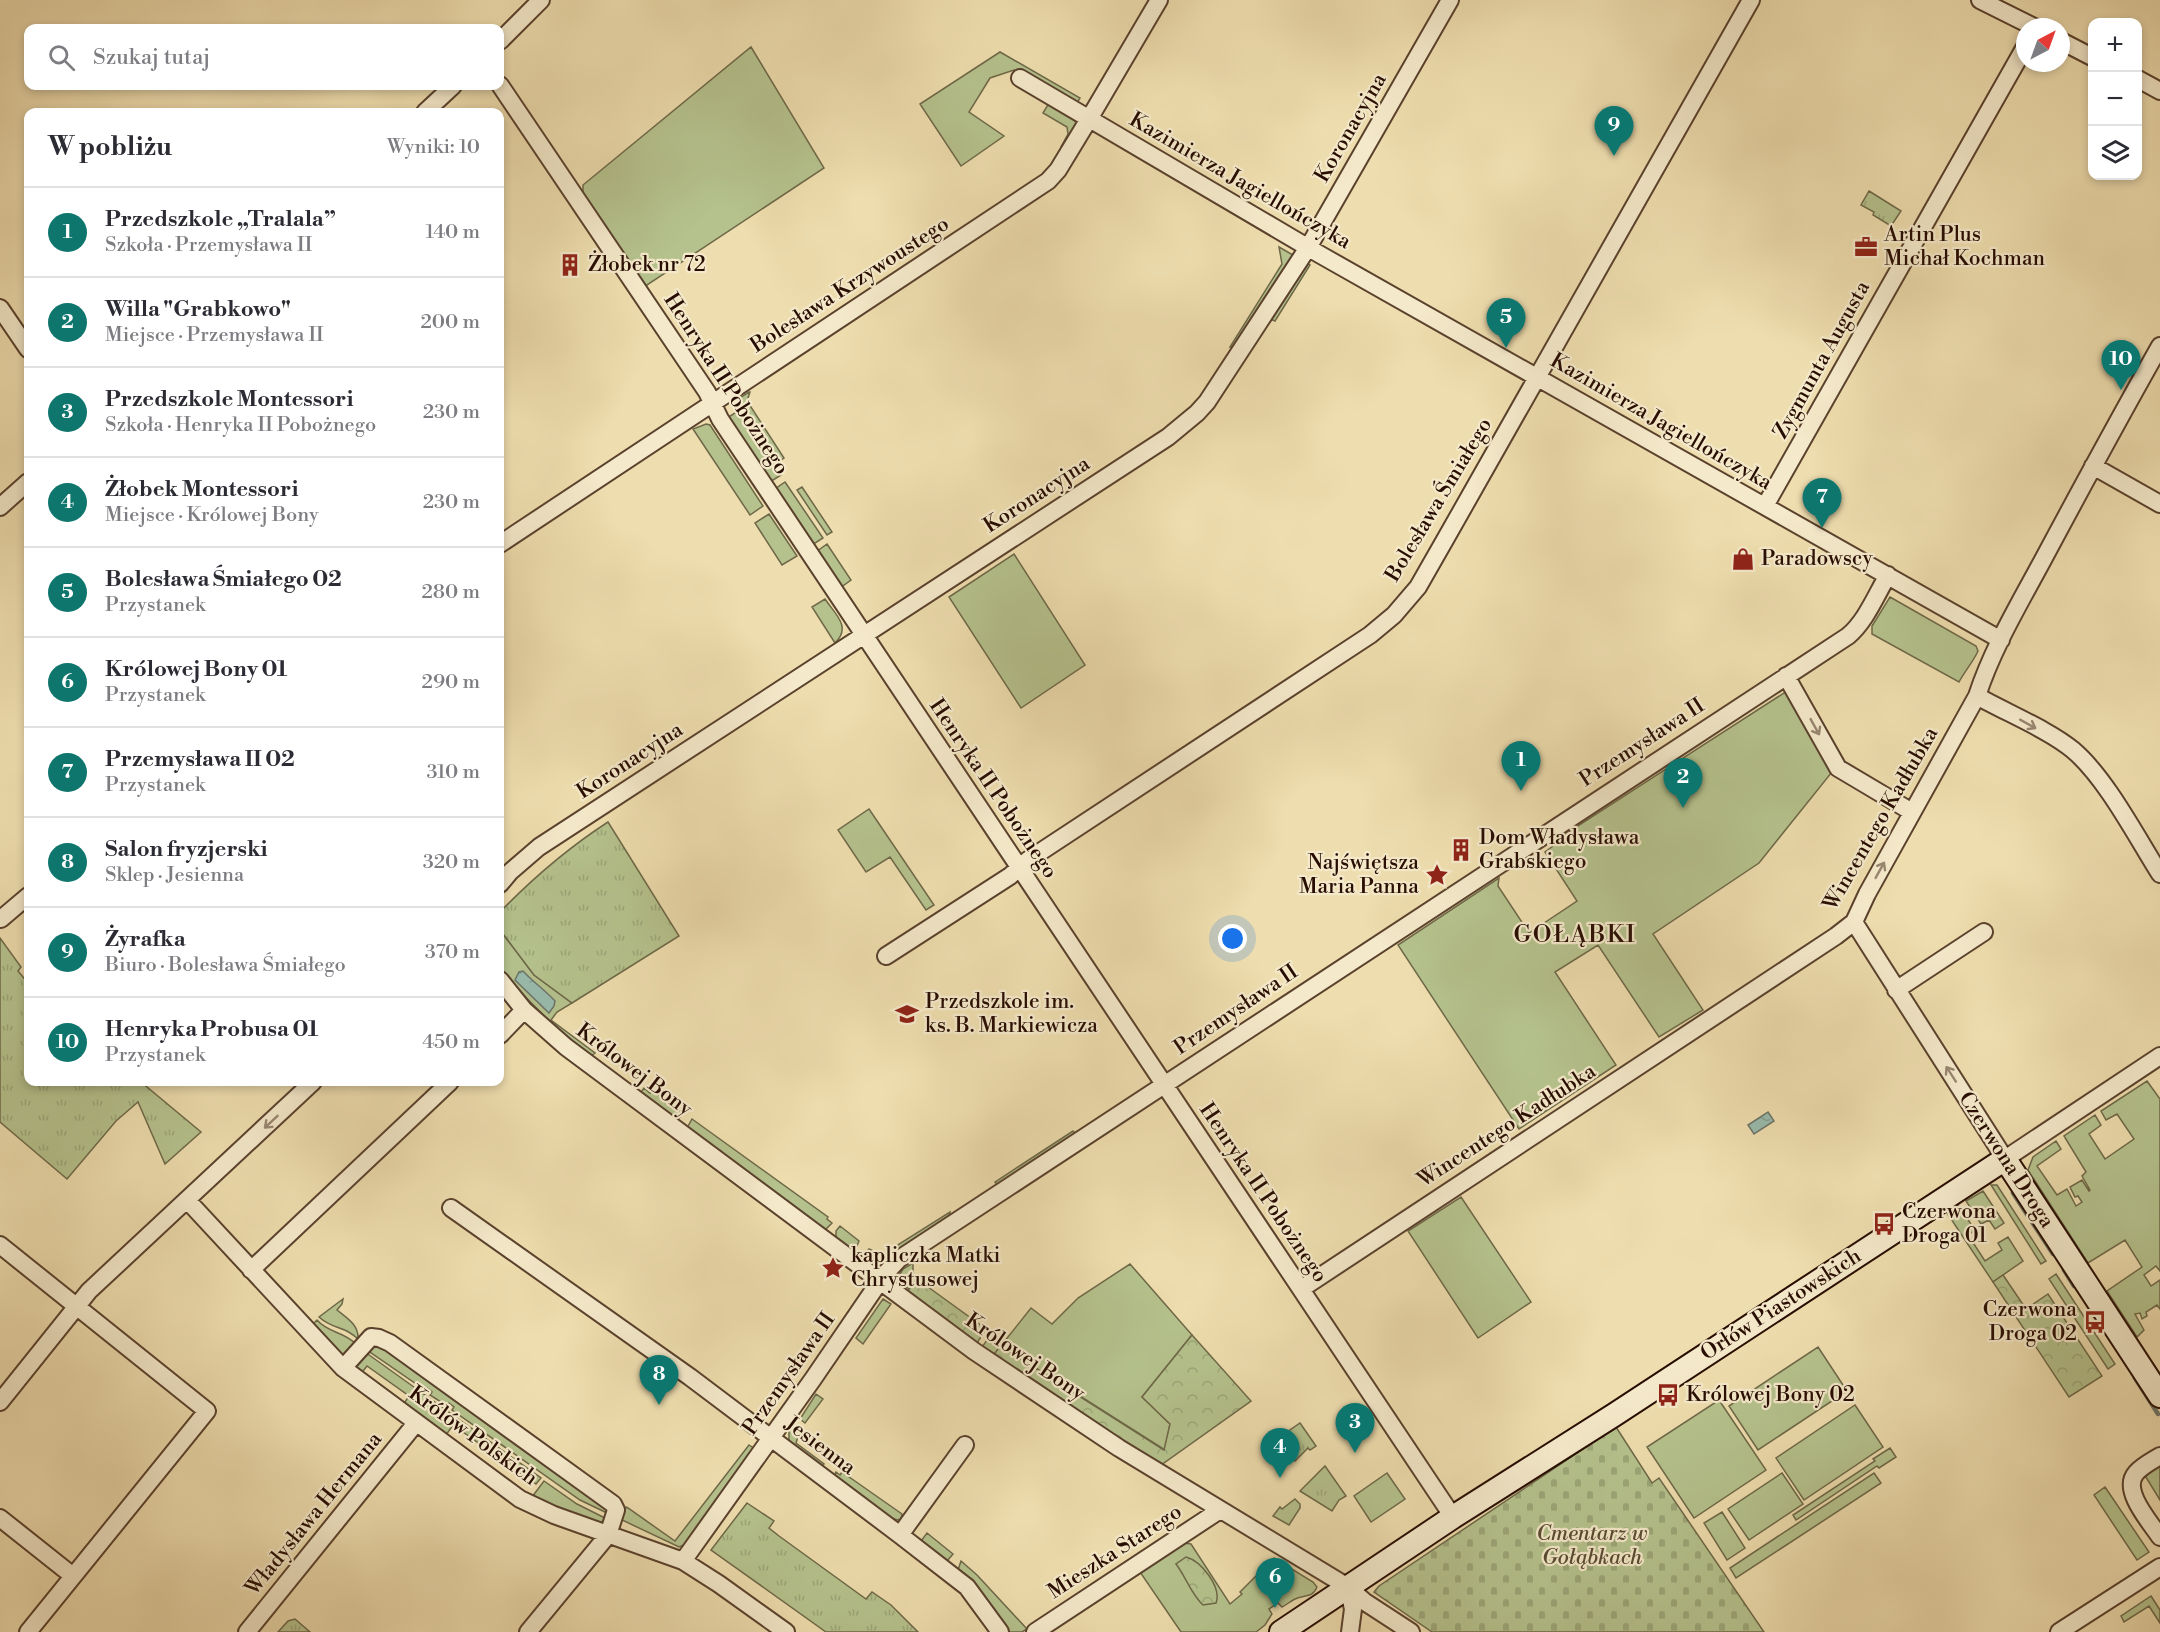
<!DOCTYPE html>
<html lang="pl">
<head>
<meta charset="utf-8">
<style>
  body { margin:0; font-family:"Libre Bodoni",serif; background:#f7f7f7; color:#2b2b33 }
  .controls { position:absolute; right:18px; top:18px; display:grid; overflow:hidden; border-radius:12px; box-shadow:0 3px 9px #0003 }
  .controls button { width:54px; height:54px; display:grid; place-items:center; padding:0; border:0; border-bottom:2px solid #e1e1e2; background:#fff; color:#2b2b33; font:30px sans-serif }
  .compass { position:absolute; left:2016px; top:18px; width:54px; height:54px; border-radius:50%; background:#fff; box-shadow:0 3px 9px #0003; rotate:41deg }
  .you { position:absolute; left:1233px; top:939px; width:21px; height:21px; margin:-15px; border:4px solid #fff; border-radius:50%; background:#1a73e8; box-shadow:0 0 0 9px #1a73e833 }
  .badge { display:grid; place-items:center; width:39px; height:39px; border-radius:50%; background:#0f766e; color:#fff; font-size:20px; font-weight:700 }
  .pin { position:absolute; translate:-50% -50px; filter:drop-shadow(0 2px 3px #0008) }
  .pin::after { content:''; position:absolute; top:32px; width:21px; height:18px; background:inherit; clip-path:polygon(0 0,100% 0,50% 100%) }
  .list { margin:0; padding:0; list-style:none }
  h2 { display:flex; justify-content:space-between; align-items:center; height:78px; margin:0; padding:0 24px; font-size:26px }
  h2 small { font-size:20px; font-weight:400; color:#7c7c81 }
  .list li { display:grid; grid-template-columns:39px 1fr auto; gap:18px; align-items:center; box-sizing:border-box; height:90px; padding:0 24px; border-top:2px solid #e1e1e2 }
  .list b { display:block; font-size:22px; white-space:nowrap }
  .list p { margin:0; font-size:20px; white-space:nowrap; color:#7c7c81 }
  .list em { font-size:20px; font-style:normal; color:#7c7c81 }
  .icon { flex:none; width:33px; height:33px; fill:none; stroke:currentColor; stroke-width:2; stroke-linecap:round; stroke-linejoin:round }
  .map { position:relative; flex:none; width:2160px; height:1632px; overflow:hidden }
  .search { position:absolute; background:#fff; box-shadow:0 3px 9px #0003; left:24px; top:24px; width:480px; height:66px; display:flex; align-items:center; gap:15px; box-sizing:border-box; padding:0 21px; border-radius:12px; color:#7c7c81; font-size:22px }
  .panel { position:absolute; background:#fff; box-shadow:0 3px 9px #0003; left:24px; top:108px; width:480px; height:978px; border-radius:12px }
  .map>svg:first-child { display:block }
  .green { fill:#b5c28d; stroke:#6e6848; stroke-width:1.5 }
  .forest { fill:url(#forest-crowns); stroke:#6e6848; stroke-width:1.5 }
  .cemetery { fill:url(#cemetery-stones); stroke:#6e6848; stroke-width:1.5 }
  .park { fill:url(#park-tufts); stroke:#6e6848; stroke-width:1.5 }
  .water { fill:url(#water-ripples); stroke:#6c7569; stroke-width:1.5 }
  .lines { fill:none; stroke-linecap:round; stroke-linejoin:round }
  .stream { stroke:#6c7569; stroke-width:4.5 }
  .street-casing { stroke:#5a412d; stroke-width:20 }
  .secondary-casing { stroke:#280d02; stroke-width:26 }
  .street { stroke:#f4e9ca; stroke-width:16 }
  .secondary { stroke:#f4e9ca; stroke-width:22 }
  .oneway { stroke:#988670 }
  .labels { text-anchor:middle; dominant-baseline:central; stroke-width:4.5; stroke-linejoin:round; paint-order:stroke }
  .street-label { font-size:21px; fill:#280d02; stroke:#f4e9ca }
  .poi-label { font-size:21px; fill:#280d02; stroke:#f4e9ca; text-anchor:start }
  .park-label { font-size:21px; font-style:italic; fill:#594c33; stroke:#f4e9ca }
  .quarter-label { font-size:24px; letter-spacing:1.5px; fill:#280d02; stroke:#f4e9ca }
</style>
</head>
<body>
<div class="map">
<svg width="2160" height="1632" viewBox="0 0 2160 1632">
  <defs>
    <pattern id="forest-crowns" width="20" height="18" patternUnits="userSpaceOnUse" patternTransform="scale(1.5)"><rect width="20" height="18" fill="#b5c28d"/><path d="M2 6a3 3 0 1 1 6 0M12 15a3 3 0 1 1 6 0" fill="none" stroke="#9ca678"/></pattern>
    <pattern id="cemetery-stones" width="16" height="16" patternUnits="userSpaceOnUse" patternTransform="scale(1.5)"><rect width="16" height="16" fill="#b5c28d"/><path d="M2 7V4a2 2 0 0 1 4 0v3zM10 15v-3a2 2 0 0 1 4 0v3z" fill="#9ca678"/></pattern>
    <pattern id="park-tufts" width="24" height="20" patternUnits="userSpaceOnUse" patternTransform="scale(1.5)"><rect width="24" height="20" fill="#b5c28d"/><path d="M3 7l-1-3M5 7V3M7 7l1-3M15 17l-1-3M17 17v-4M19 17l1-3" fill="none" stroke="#9ca678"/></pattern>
    <pattern id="water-ripples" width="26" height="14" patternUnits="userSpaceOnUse" patternTransform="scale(1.5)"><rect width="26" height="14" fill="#99bbad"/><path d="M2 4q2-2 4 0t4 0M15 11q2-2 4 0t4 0" fill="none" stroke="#84a093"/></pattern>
  </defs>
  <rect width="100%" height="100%" fill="#eeddae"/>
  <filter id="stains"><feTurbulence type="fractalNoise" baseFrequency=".00333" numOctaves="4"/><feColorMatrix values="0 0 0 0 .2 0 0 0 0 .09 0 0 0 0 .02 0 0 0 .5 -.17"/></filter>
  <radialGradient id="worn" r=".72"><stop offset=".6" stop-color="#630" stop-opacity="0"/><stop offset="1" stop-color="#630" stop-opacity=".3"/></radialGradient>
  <path class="green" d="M751,47l73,121 -180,119 -61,-91v-11z
    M1000,52l80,46 -3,5 -31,-18 -32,-15 -24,8 -21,34 35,24 -43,30 -41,-62z
    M1049,103c10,6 24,11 28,22l-14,23 -2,-1 7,-13 -1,-7 -24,-14z
    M1279,247l14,8 -57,92h-6l52,-83z
    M1305,262l5,3 -35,56 -7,-3z
    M749,392h1l-3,9 37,57 -6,4 -39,-59 -1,-4z
    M738,411l43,64 -11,7 -43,-64z
    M706,424l4,1 53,81 -13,9 -57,-86z
    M785,482l38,56 -11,7 -37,-56z
    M802,487l30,45 -5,3 -30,-45z
    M769,514l28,42 -15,9 -27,-42z
    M827,544l24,36 -11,8 -24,-36z
    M1014,554l71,111 -64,43 -72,-111z
    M1890,597l86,49 2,5c-5,11 -13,20 -19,31l-87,-48v-8z
    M825,599c10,15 27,28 10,44l-23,-36z
    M1787,691l45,81 -73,91 -106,71 50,76 -44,27 -61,-92 -43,27 61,93 -97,64 -121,-184 101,-67 -1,8 31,47 48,-32 -32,-49 8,-6 6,-8z
    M869,809l65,96 -8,5 -36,-53 -24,15 -28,-42z
    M500,930l34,45 38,28 -15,9 -6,8 44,33 -4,3c-36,-27 -63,-54 -91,-88z
    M2147,1081l13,18v172l-4,-5 -12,9 7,11 9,-6v29l-3,-4 -11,7 1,4 -5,3 -2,-6 -5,1 9,16 -7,7 -30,-46 35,-24 -17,-27 -37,23 -60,-93 5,-13 23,-16 5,8 -24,17 20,29 10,-6 9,17 6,-4 -4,-6 -3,1 -5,-10 12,-7 7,11 1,-1 -8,-14 4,-4 -22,-36 31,-21 6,10 -12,9 16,25 29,-20 -17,-25 -11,6 -5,-9z
    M644,1088l6,5 3,-2 30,22 -6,8 -36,-29z
    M692,1119l136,98 -1,2 5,4 -7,7 -138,-102z
    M1073,1131l2,2 -2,4 -75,48 -3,-3z
    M1991,1185h6l49,76 -5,3z
    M1983,1191l21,32 -9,6 -6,-9 -8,4 -15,-23z
    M1461,1197l70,105 -53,36 -70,-107z
    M1958,1205l17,25 -7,5 17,26 17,-11 -4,-7 10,-6 15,24 -30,21 -46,-69z
    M950,1212l-1,6 -64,45 -8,4 -13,-8v-4l5,-6 13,6z
    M840,1226l19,15 -3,7 -5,2 -15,-12v-7z
    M913,1263v13l4,3 -8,10 -8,-6 -1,-9 3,-5z
    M1130,1264l62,71 -50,62 28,27 -5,26 -164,-104 -8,10 -11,-9 10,-14 12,9 27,-34 21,16 26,-26z
    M2056,1274l59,90 -7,5 -59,-90z
    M343,1299l-1,5 -5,6c10,8 22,15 21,29 -14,-14 -25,-9 -39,-22z
    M883,1299l8,5 -28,40 -7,-6z
    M317,1320c11,13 26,11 39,24l-10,12h-4l-32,-29z
    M375,1346h5l225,161 4,7 -29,-14 -128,-90 2,-3 -5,-4 -2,3 -17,-11 2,-3 -5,-4 -2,2 -58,-40z
    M1818,1347l29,44 -89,59 -29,-44z
    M365,1352l176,126 -5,6 -83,-59 -7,10 -43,-30 6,-9 -42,-30 -7,9 -4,-11z
    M816,1394l7,5 -18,24 -5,-4z
    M1719,1400l47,70 -72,48 -47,-71z
    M1855,1405l28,42 -79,53 -28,-42z
    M794,1425l6,5 -4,13 28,21 -2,3 -33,-25v-11z
    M749,1445l6,4 -71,96 -5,2 -59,-28 6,-12 2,1 47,33z
    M1890,1448l6,9 -17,11 -2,-2 -81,54 -3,-5 82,-54 -2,-2z
    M2160,1465v35l-16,-26z
    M836,1472l4,3 2,-3 60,42 -1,5 -4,1 -5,-2 -58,-42z
    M1387,1473l18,26 -34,23 -17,-26z
    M1782,1473l21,31 -54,36 -21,-31z
    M1874,1473l7,10 -145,95 -6,-10z
    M544,1481l33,23 30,15 -4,4h-6l-65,-26z
    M2105,1487l44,65 -12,8 -43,-65z
    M1295,1499l5,5v4l-11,17 -16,-9 7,-9 2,2z
    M1722,1512l23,36 -18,12 -23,-37z
    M927,1533l26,21 -6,7 -26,-20z
    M1184,1543l7,1 39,60 12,-10 -2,-2 34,-34 39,24 4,5c-5,12 -12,7 -22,12 -4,2 -9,6 -13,8l-4,-4 -9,6 3,5 -7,11 -9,7h-75l-41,-60z
    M961,1561l16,14 50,54 -5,3h-13l-28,-40 -23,-22z
    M2151,1596l9,14v13l-11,-17 -25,16 -3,-6z"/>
  <path class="forest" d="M2003,1275l23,34 22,-15 54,82 -33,21 -76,-115z
    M917,1279l69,50 -9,14 -70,-51z
    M1192,1335l59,66 -90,64 -168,-109 7,-10 164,104 6,-26 -28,-27z
    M1186,1557c15,4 36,30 30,46l-13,2c-12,-11 -17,-28 -27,-41z"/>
  <path class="cemetery" d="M1616,1427l36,56 7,-5 105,154h-332l-58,-40 5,-6z"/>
  <path class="park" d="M1869,191l32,20 -10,15 -18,-11 1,-3 -13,-7z
    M608,822l71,114 -107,67 -38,-28 -34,-45v-18c33,-34 68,-64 108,-90z
    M0,938l21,29 -3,4 10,12v99h113l60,50 -36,32 -27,-62 -22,19 -49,58 -67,-57z
    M1300,1423l16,23 -6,4 -2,-2 -13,13 -18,-19v-3z
    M1325,1466l21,30 -7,4 -7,11 -32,-20z
    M747,1503l27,18 -5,7 10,8 87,63 6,-7 19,13 27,27h-92l-115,-82z
    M295,1619l15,13h-32l10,-11z"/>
  <path class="water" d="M523,971c10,11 22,19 32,30l-1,5 -5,7 -34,-33 4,-8z
    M1768,1112l6,9 -20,13 -6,-9z"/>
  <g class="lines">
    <path class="stream" d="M2013,1193l40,61
      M2064,1270l10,16
      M2135,1378l23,36"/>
    <g class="street-casing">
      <path id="street" d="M1980,0l54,27
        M500,41l41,-41
        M2061,41l31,16
        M1020,78l299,176 682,386
        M2138,79l22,12
        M500,85l207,307 13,27 733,1098
        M425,112l28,-26
        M0,308l28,41
        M2093,466l67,38
        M1765,506l260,-459
        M0,507l28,-25
        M500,544l548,-363 10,-11 31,-51 70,-119
        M1786,676l52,92 74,44
        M1977,696c28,16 72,34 96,54 33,28 63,86 87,124
        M500,884l10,-12 29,-25 629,-410 29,-24 10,-11 102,-156 141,-246
        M1,919l27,-23
        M1854,922l151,237 155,-103
        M886,956l124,-80 18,-16 342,-225 24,-20 24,-28 28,-49 305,-538
        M500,980l24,30 42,37 408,304 145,97 229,139 17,15 46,30
        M1896,990l88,-58
        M500,1035l24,-25
        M187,1200l156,168 177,131 34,16 129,46 36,23 67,48
        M451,1208l239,169 210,158 67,52 33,45
        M0,1245l207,166 -179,221
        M251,1270l199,-188
        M1301,1289l535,-353 18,-14 13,-28 110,-198c16,-49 44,-95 68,-140 38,-71 76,-141 115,-210
        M343,1368l28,-31 8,1 11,5 223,161 3,6 -8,25 -80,97
        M0,1402l89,-111 224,-209
        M2160,1456c-8,5 -18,10 -24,17 -15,17 14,49 24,64
        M0,1518l73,58
        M900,1535l65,-90
        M683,1561l130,-182 71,-104 15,-16 949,-623c18,-15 28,-41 40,-61
        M1348,1587l5,22 -3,23
        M247,1632l169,-209
        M1035,1632l185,-122
        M2059,1632l101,-65"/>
    </g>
    <g class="secondary-casing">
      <path id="secondary" d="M1281,1632l172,-115 161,-102 391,-256 155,237"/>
    </g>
    <use href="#street" class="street"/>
    <use href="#secondary" class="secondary"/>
  </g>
  <defs><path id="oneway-shaft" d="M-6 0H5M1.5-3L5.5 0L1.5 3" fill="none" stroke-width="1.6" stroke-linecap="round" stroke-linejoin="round" transform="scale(1.5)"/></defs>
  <g class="oneway">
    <use href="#oneway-shaft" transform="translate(2028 724) rotate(29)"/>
    <use href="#oneway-shaft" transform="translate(1815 727) rotate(61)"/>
    <use href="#oneway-shaft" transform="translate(1880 870) rotate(-61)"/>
    <use href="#oneway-shaft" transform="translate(1951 1074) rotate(-123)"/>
    <use href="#oneway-shaft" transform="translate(271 1122) rotate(137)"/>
  </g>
  <defs>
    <g id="office-bare" transform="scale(1.8)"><path d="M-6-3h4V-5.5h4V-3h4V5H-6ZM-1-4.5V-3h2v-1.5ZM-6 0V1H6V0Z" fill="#8f2418" stroke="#f4e9ca" stroke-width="2.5" paint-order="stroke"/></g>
    <g id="building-bare" transform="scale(1.8)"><path d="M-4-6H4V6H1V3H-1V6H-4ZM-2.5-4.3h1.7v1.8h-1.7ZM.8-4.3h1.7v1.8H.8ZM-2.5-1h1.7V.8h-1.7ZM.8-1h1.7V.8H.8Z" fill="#8f2418" stroke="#f4e9ca" stroke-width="2.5" paint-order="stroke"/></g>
    <g id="shop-bare" transform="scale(1.8)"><path d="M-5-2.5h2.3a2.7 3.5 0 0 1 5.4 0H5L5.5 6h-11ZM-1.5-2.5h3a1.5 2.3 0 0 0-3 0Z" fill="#8f2418" stroke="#f4e9ca" stroke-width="2.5" paint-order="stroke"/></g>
    <g id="sight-bare" transform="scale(1.8)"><path d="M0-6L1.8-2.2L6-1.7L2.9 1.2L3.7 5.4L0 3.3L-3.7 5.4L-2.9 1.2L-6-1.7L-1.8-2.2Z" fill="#8f2418" stroke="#f4e9ca" stroke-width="2.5" paint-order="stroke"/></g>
    <g id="school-bare" transform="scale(1.8)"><path d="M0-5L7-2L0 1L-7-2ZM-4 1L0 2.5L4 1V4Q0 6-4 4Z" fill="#8f2418" stroke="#f4e9ca" stroke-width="2.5" paint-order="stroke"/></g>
    <g id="bus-bare" transform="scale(1.8)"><path d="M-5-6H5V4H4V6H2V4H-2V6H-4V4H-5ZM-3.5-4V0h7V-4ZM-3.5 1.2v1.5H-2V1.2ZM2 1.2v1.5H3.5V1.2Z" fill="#8f2418" stroke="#f4e9ca" stroke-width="2.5" paint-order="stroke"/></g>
  </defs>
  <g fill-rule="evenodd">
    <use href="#office-bare" x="1866" y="247"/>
    <use href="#building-bare" x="570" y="265"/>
    <use href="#shop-bare" x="1743" y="559"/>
    <use href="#building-bare" x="1461" y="850"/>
    <use href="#sight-bare" x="1437" y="875"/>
    <use href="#school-bare" x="907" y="1014"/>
    <use href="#bus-bare" x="1884" y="1224"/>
    <use href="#sight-bare" x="833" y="1268"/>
    <use href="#bus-bare" x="2095" y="1322"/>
    <use href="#bus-bare" x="1668" y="1395"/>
  </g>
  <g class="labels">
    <g class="street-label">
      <text transform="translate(1351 128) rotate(-60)">Koronacyjna</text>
      <text transform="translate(1240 181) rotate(30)">Kazimierza Jagiellończyka</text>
      <text transform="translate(850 285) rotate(-33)">Bolesława Krzywoustego</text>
      <text transform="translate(1822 360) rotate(-61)">Zygmunta Augusta</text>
      <text transform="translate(726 384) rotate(57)">Henryka II Pobożnego</text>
      <text transform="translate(1661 422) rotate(30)">Kazimierza Jagiellończyka</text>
      <text transform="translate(1037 495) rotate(-33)">Koronacyjna</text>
      <text transform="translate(1439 500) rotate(-59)">Bolesława Śmiałego</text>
      <text transform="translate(1642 743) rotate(-33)">Przemysława II</text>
      <text transform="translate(630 761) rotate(-33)">Koronacyjna</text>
      <text transform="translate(993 789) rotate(56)">Henryka II Pobożnego</text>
      <text transform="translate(1881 819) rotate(-60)">Wincentego Kadłubka</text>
      <text transform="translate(1236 1010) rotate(-34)">Przemysława II</text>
      <text transform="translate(634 1070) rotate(37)">Królowej Bony</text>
      <text transform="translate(1507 1126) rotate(-33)">Wincentego Kadłubka</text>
      <text transform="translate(2006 1160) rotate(57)">Czerwona Droga</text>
      <text transform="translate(1263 1193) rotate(56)">Henryka II Pobożnego</text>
      <text transform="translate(1781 1305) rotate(-33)">Orłów Piastowskich</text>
      <text transform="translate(1025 1357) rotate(34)">Królowej Bony</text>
      <text transform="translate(789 1374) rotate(-55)">Przemysława II</text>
      <text transform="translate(473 1436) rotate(36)">Królów Polskich</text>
      <text transform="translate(820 1446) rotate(37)">Jesienna</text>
      <text transform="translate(314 1514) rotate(-51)">Władysława Hermana</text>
      <text transform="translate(1115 1552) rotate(-33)">Mieszka Starego</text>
    </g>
    <g class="poi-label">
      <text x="1884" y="235">Artin Plus<tspan x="1884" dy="24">Michał Kochman</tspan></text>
      <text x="588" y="265">Żłobek nr 72</text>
      <text x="1761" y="559">Paradowscy</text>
      <text x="1479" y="838">Dom Władysława<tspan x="1479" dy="24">Grabskiego</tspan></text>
      <text x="1419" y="863" text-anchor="end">Najświętsza<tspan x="1419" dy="24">Maria Panna</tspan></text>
      <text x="925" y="1002">Przedszkole im.<tspan x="925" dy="24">ks. B. Markiewicza</tspan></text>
      <text x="1902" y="1212">Czerwona<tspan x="1902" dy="24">Droga 01</tspan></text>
      <text x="851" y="1256">kapliczka Matki<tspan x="851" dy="24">Chrystusowej</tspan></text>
      <text x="2077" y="1310" text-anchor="end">Czerwona<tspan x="2077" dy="24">Droga 02</tspan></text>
      <text x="1686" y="1395">Królowej Bony 02</text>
    </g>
    <g class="park-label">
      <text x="1592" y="1534">Cmentarz w<tspan x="1592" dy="24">Gołąbkach</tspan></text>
    </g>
    <g class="quarter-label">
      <text x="1575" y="935">GOŁĄBKI</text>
    </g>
  </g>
  <rect width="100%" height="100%" filter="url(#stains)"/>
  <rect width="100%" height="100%" fill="url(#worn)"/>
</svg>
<div class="controls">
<button>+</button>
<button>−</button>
<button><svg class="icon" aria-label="layers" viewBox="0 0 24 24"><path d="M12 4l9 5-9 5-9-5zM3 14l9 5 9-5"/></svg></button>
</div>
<svg class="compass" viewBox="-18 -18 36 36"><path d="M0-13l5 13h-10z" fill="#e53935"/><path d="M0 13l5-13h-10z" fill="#7c7c81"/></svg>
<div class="you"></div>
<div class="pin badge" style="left:1521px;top:791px">1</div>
<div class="pin badge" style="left:1683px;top:808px">2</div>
<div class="pin badge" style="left:1355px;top:1453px">3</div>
<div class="pin badge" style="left:1280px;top:1478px">4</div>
<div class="pin badge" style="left:1506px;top:348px">5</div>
<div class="pin badge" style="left:1275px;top:1608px">6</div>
<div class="pin badge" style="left:1822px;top:528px">7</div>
<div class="pin badge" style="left:659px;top:1405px">8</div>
<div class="pin badge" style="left:1614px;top:156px">9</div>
<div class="pin badge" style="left:2121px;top:390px">10</div>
<div class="search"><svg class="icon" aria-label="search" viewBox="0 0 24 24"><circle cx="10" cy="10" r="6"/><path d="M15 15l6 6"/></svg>Szukaj tutaj</div>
<section class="panel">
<h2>W pobliżu<small>Wyniki: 10</small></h2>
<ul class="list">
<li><span class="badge">1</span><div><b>Przedszkole „Tralala”</b><p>Szkoła · Przemysława II</p></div><em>140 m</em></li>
<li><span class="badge">2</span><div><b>Willa &quot;Grabkowo&quot;</b><p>Miejsce · Przemysława II</p></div><em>200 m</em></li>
<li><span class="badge">3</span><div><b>Przedszkole Montessori</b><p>Szkoła · Henryka II Pobożnego</p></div><em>230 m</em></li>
<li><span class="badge">4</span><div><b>Żłobek Montessori</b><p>Miejsce · Królowej Bony</p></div><em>230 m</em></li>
<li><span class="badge">5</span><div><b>Bolesława Śmiałego 02</b><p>Przystanek</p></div><em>280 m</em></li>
<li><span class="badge">6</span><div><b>Królowej Bony 01</b><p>Przystanek</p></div><em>290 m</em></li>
<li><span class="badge">7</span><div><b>Przemysława II 02</b><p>Przystanek</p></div><em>310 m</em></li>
<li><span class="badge">8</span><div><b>Salon fryzjerski</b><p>Sklep · Jesienna</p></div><em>320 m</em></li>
<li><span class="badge">9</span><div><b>Żyrafka</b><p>Biuro · Bolesława Śmiałego</p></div><em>370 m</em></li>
<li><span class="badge">10</span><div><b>Henryka Probusa 01</b><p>Przystanek</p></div><em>450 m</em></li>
</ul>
</section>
</div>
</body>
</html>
